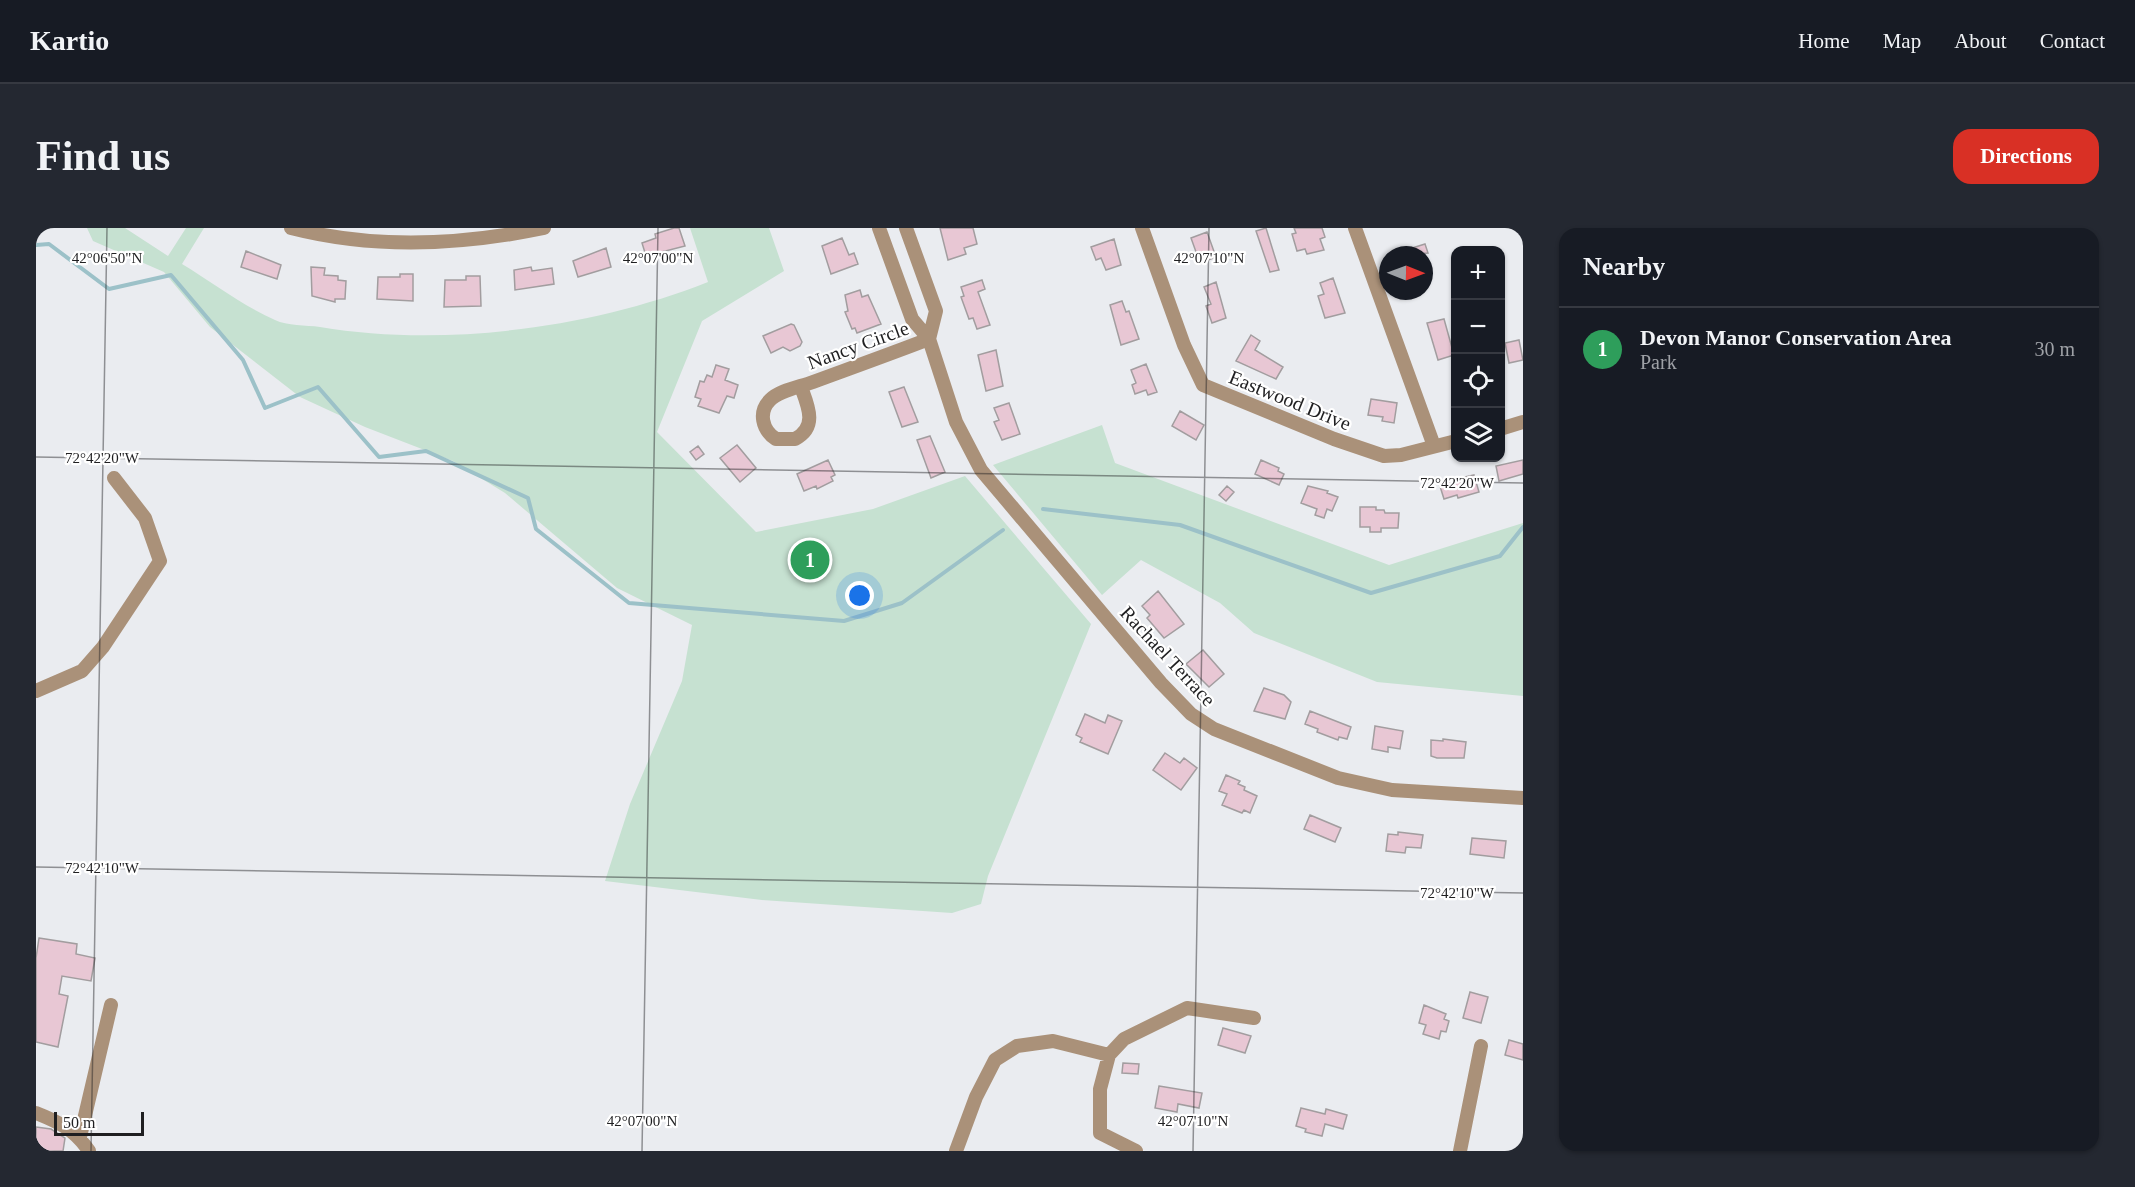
<!DOCTYPE html>
<html lang="en">
<head>
<meta charset="utf-8">
<style>
  body { margin:0; font-family:Georgia,serif; background:#242831; color:#f1f3f6 }
  .controls { position:absolute; right:18px; top:18px; display:grid; overflow:hidden; border-radius:12px; box-shadow:0 2px 4px #0004 }
  .controls button { width:54px; height:54px; display:grid; place-items:center; padding:0; border:0; border-bottom:2px solid #363941; background:#171b24; color:#f1f3f6; font:30px sans-serif }
  .compass { position:absolute; left:1343px; top:18px; width:54px; height:54px; border-radius:50%; background:#171b24; box-shadow:0 2px 4px #0004; rotate:91deg }
  .scale { position:absolute; left:18px; bottom:15px; width:90px; box-sizing:border-box; padding-left:6px; border:3px solid #1f1f21; border-top:0; font-size:16px; line-height:21px; white-space:nowrap; color:#1f1f21; -webkit-text-stroke:4px #fff; paint-order:stroke }
  .you { position:absolute; left:824px; top:368px; width:21px; height:21px; margin:-15px; border:4px solid #fff; border-radius:50%; background:#1a73e8; box-shadow:0 0 0 9px #1a73e833 }
  .badge { display:grid; place-items:center; width:39px; height:39px; border-radius:50%; background:#d93025; color:#fff; font-size:20px; font-weight:700 }
  .pin { position:absolute; translate:-50% -50%; border:3px solid #fff; box-shadow:0 2px 6px #0006 }
  .list { margin:0; padding:0; list-style:none }
  h2 { display:flex; justify-content:space-between; align-items:center; height:78px; margin:0; padding:0 24px; font-size:26px }
  h2 small { font-size:20px; font-weight:400; color:#9ea1a6 }
  .list li { display:grid; grid-template-columns:39px 1fr auto; gap:18px; align-items:center; box-sizing:border-box; height:84px; padding:0 24px; border-top:2px solid #363941 }
  .list b { display:block; font-size:22px; white-space:nowrap }
  .list p { margin:0; font-size:20px; white-space:nowrap; color:#9ea1a6 }
  .list em { font-size:20px; font-style:normal; color:#9ea1a6 }
  .icon { flex:none; width:33px; height:33px; fill:none; stroke:currentColor; stroke-width:2; stroke-linecap:round; stroke-linejoin:round }
  .map { position:relative; flex:none; width:1487px; height:923px; overflow:hidden; border-radius:18px }
  header { display:flex; align-items:center; gap:36px; box-sizing:border-box; height:84px; padding:0 30px; background:#171b24; border-bottom:2px solid #363941 }
  header strong { font-size:28px }
  nav { display:flex; gap:33px; margin-inline-start:auto; font-size:21px }
  .intro { display:flex; align-items:center; justify-content:space-between; box-sizing:border-box; height:144px; padding:0 36px }
  h1 { margin:0; font-size:42px }
  .button { padding:15px 27px; border-radius:18px; background:#d93025; color:#fff; font-size:21px; font-weight:700 }
  main { display:flex; gap:36px; padding:0 36px }
  aside { flex:1; background:#171b24; border-radius:18px; box-shadow:0 2px 4px #0004 }
  .map>svg:first-child { display:block }
  .green { fill:#c6e1d1 }
  .lines { fill:none; stroke-linecap:round; stroke-linejoin:round }
  .stream { stroke:#9cc1c8; stroke-width:4 }
  .building { fill:#e8c7d4; stroke:#a29d9f; stroke-width:1.5 }
  .minor { stroke:#aa9179; stroke-width:14 }
  .ticks { fill:none; stroke:#1f1f21; stroke-width:1.5; stroke-opacity:0.45 }
  .labels { text-anchor:middle; dominant-baseline:central; stroke-width:4.5; stroke-linejoin:round; paint-order:stroke }
  .street-label { font-size:20px; fill:#1f1f21; stroke:#fff }
  .ticks-label { font-size:15px; text-anchor:middle; fill:#1f1f21; stroke:#fff; stroke-width:4.5; stroke-linejoin:round; paint-order:stroke }
</style>
</head>
<body>
<header>
<strong>Kartio</strong>
<nav><a>Home</a><a>Map</a><a>About</a><a>Contact</a></nav>
</header>
<div class="intro"><h1>Find us</h1><a class="button">Directions</a></div>
<main>
<div class="map">
<svg width="1487" height="923" viewBox="0 0 1487 923">
  <rect width="100%" height="100%" fill="#eaecf0"/>
  <path class="green" d="M51,0h38l43,28 18,-28h18l-22,36c30,18 61,42 93,56 12,6 31,5 45,7 123,21 272,1 388,-45l-18,-54h79l15,43 -82,50 -45,111 99,100 117,-23 92,-33 126,148 -103,252 -7,28 -29,9 -190,-13 -157,-19 25,-77 52,-123 10,-56 -75,-37 -112,-95 -52,-32 -88,-34 -65,-30 -90,-70 -46,-55 -71,-31z
    M1066,197l13,38 274,102 134,-42v173l-146,-14 -123,-49 -34,-30 -79,-43 -39,35 -109,-130z"/>
  <g class="lines">
    <path class="stream" d="M0,17l13,-1 60,45 62,-14 72,85 22,48 53,-21 61,70 47,-6 102,47 8,31 93,74 215,18 58,-18 101,-73
      M1007,281l137,16 191,68 129,-37 23,-29"/>
  </g>
  <path class="building" d="M638,0h5l6,18 -39,10 -4,-13 14,-5 -1,-4z
    M904,0h33l4,16 -13,4 2,6 -18,6z
    M1230,0l13,42 -9,2 -14,-41z
    M1258,0h28l3,9 -5,2 4,11 -17,4 -2,-5 -8,2 -5,-17 4,-1z
    M1171,4l9,25 -16,6 -9,-25z
    M806,10l7,17 5,-2 4,11 -27,10 -9,-28z
    M1078,11l7,26 -15,5 -5,-12 -5,2 -5,-13z
    M1389,16l3,9 -32,2v-2z
    M570,20l5,19 -33,10 -5,-16z
    M210,23l35,14 -4,14 -36,-12z
    M275,39l14,1 -1,7 14,1v4l8,1 -1,18h-10v3l-23,-6z
    M495,39l1,4 20,-3 2,16 -39,6 -1,-20z
    M364,46h13v27l-36,-2 1,-22h22z
    M430,48h14l1,30 -37,1 1,-27h21z
    M1297,50l12,35 -20,5 -7,-22 6,-2 -4,-11z
    M946,52l3,9 -7,3 12,33 -13,4 -4,-11 -4,1 -8,-22 3,-1 -3,-9z
    M1180,54l10,36 -14,5 -6,-17 5,-2 -7,-17z
    M824,62l2,7 6,-2 13,29 -24,9 -2,-5 -3,1 -7,-17 3,-1 -3,-16z
    M1086,73l4,11 3,-1 10,28 -18,6 -11,-40z
    M1408,91l10,36 -16,5 -11,-37z
    M755,96l3,1 8,17 -2,4 -10,5 -7,-4 -12,6 -8,-17z
    M1215,107l9,6 -5,9 28,17 -7,12 -40,-18z
    M1483,112l4,20 -14,3 -4,-20z
    M960,122l7,36 -17,5 -8,-36z
    M1110,136l11,28 -9,3 -2,-5 -11,4 -3,-9 4,-2 -5,-13z
    M680,137l13,4 -4,11 13,5 -4,13 -7,-2 -8,17 -21,-7 3,-7 -6,-2 5,-16 4,1 3,-7 5,2z
    M868,159l14,35 -16,5 -13,-35z
    M1335,171l26,4 -3,20 -12,-2 1,-4 -15,-2z
    M973,175l11,31 -18,6 -8,-18 5,-2 -5,-12z
    M1144,183l24,14 -8,15 -24,-14z
    M894,208l15,36 -14,6 -14,-38z
    M701,217l19,23 -16,14 -20,-24z
    M662,218l6,8 -8,6 -6,-8z
    M792,232l7,15 -4,2 2,4 -16,8 -1,-3 -12,5 -7,-17z
    M1225,232l18,8 -1,3 6,3 -5,11 -24,-11z
    M1487,232v14l-24,7 -3,-15z
    M1438,247l5,17 -21,6 -1,-3 -13,4 -5,-16z
    M1191,258l7,6 -8,9 -7,-6z
    M1272,258l20,5 -1,2 11,4 -6,14 -5,-2 -3,9 -9,-3 2,-6 -16,-6z
    M1324,279h16v3h8l1,3h14l-1,15h-17v4h-11v-5h-10z
    M1122,363l26,33 -20,14 -17,-20 3,-3 -8,-9z
    M1167,422l21,24 -15,13 -23,-23z
    M1228,460l20,7 7,7 -6,17 -31,-8z
    M1274,483l41,16 -4,12 -8,-2 -1,3 -21,-8 1,-3 -13,-5z
    M1049,486l20,9 3,-8 14,6 -14,33 -28,-12 2,-4 -6,-3z
    M1339,498l28,5 -3,18 -12,-2v5l-16,-3z
    M1407,511l23,3 -2,16h-27l-6,-2v-16l12,1z
    M1129,525l15,10 4,-5 13,10 -16,22 -28,-20z
    M1190,547l14,6 -2,3 7,3 -1,3 13,6 -7,17 -6,-3 -2,3 -20,-8 5,-11 -8,-3z
    M1274,587l31,13 -6,14 -31,-13z
    M1362,604l25,3 -2,13 -15,-1 -1,6 -19,-2 2,-17 10,1z
    M1436,610l34,3 -2,17 -34,-4z
    M3,710l38,6 -1,10 19,4 -4,23 -29,-5 -3,18 9,2 -10,51 -22,-5v-84z
    M1434,764l18,5 -7,26 -18,-5z
    M1388,777l22,9 -2,5 5,2 -3,11 -5,-1 -2,8 -16,-5 3,-9 -7,-2z
    M1187,800l28,8 -6,17 -27,-8z
    M1473,812l14,4v16l-18,-5z
    M1087,835l16,1 -1,10 -16,-1z
    M1123,858l43,7 -3,15 -21,-4 -1,8 -22,-4z
    M1265,880l24,6 1,-5 21,6 -4,14 -18,-5 -3,12 -17,-4 1,-3 -10,-3z
    M0,899l15,2 14,9 -2,13h-27z"/>
  <g class="lines">
    <path class="minor" d="M255,0c82,21 171,17 253,0
      M843,0l33,91 17,20 27,83 25,48 180,213 30,31 23,15 124,49 54,12 131,8
      M870,0l30,83 -7,28
      M1106,0l42,117 19,40 131,54 50,17 17,-1 55,-14
      M1319,0l79,218
      M765,159c7,19 17,40 -6,52h-19c-14,-9 -18,-27 -6,-39 10,-10 30,-13 43,-18 38,-14 77,-28 116,-43
      M1464,201l23,-7
      M0,463l46,-20 21,-24 57,-86 -15,-43 -31,-40
      M0,885c23,9 39,17 53,38
      M44,909l31,-132
      M920,923l20,-54 19,-37 22,-14 36,-5 56,14
      M1100,923l-36,-18v-44l9,-34 15,-16 63,-31 67,10
      M1424,923l21,-105"/>
  </g>
  <path class="ticks" d="M0,229l1487,26M0,639l1487,26M55,923l16,-923M606,923l16,-923M1157,923l16,-923"/>
  <g class="labels">
    <g class="street-label">
      <text transform="translate(822 117) rotate(-20)">Nancy Circle</text>
      <text transform="translate(1254 172) rotate(22)">Eastwood Drive</text>
      <text transform="translate(1132 428) rotate(47)">Rachael Terrace</text>
    </g>
  </g>
  <g class="ticks-label">
    <text x="71" y="35">42°06'50"N</text>
    <text x="622" y="35">42°07'00"N</text>
    <text x="1173" y="35">42°07'10"N</text>
    <text x="66" y="235">72°42'20"W</text>
    <text x="1421" y="260">72°42'20"W</text>
    <text x="66" y="645">72°42'10"W</text>
    <text x="1421" y="670">72°42'10"W</text>
    <text x="606" y="898">42°07'00"N</text>
    <text x="1157" y="898">42°07'10"N</text>
  </g>
</svg>
<div class="controls">
<button>+</button>
<button>−</button>
<button><svg class="icon" aria-label="locate" viewBox="0 0 24 24"><circle cx="12" cy="12" r="6"/><path d="M12 2v4M12 18v4M2 12h4M18 12h4"/></svg></button>
<button><svg class="icon" aria-label="layers" viewBox="0 0 24 24"><path d="M12 4l9 5-9 5-9-5zM3 14l9 5 9-5"/></svg></button>
</div>
<svg class="compass" viewBox="-18 -18 36 36"><path d="M0-13l5 13h-10z" fill="#e53935"/><path d="M0 13l5-13h-10z" fill="#9ea1a6"/></svg>
<div class="scale">50 m</div>
<div class="you"></div>
<div class="pin badge" style="left:774px;top:332px;background:#2e9e5b">1</div>
</div>
<aside>
<h2>Nearby<small></small></h2>
<ul class="list">
<li><span class="badge" style="background:#2e9e5b">1</span><div><b>Devon Manor Conservation Area</b><p>Park</p></div><em>30 m</em></li>
</ul>
</aside>
</main>
</body>
</html>
